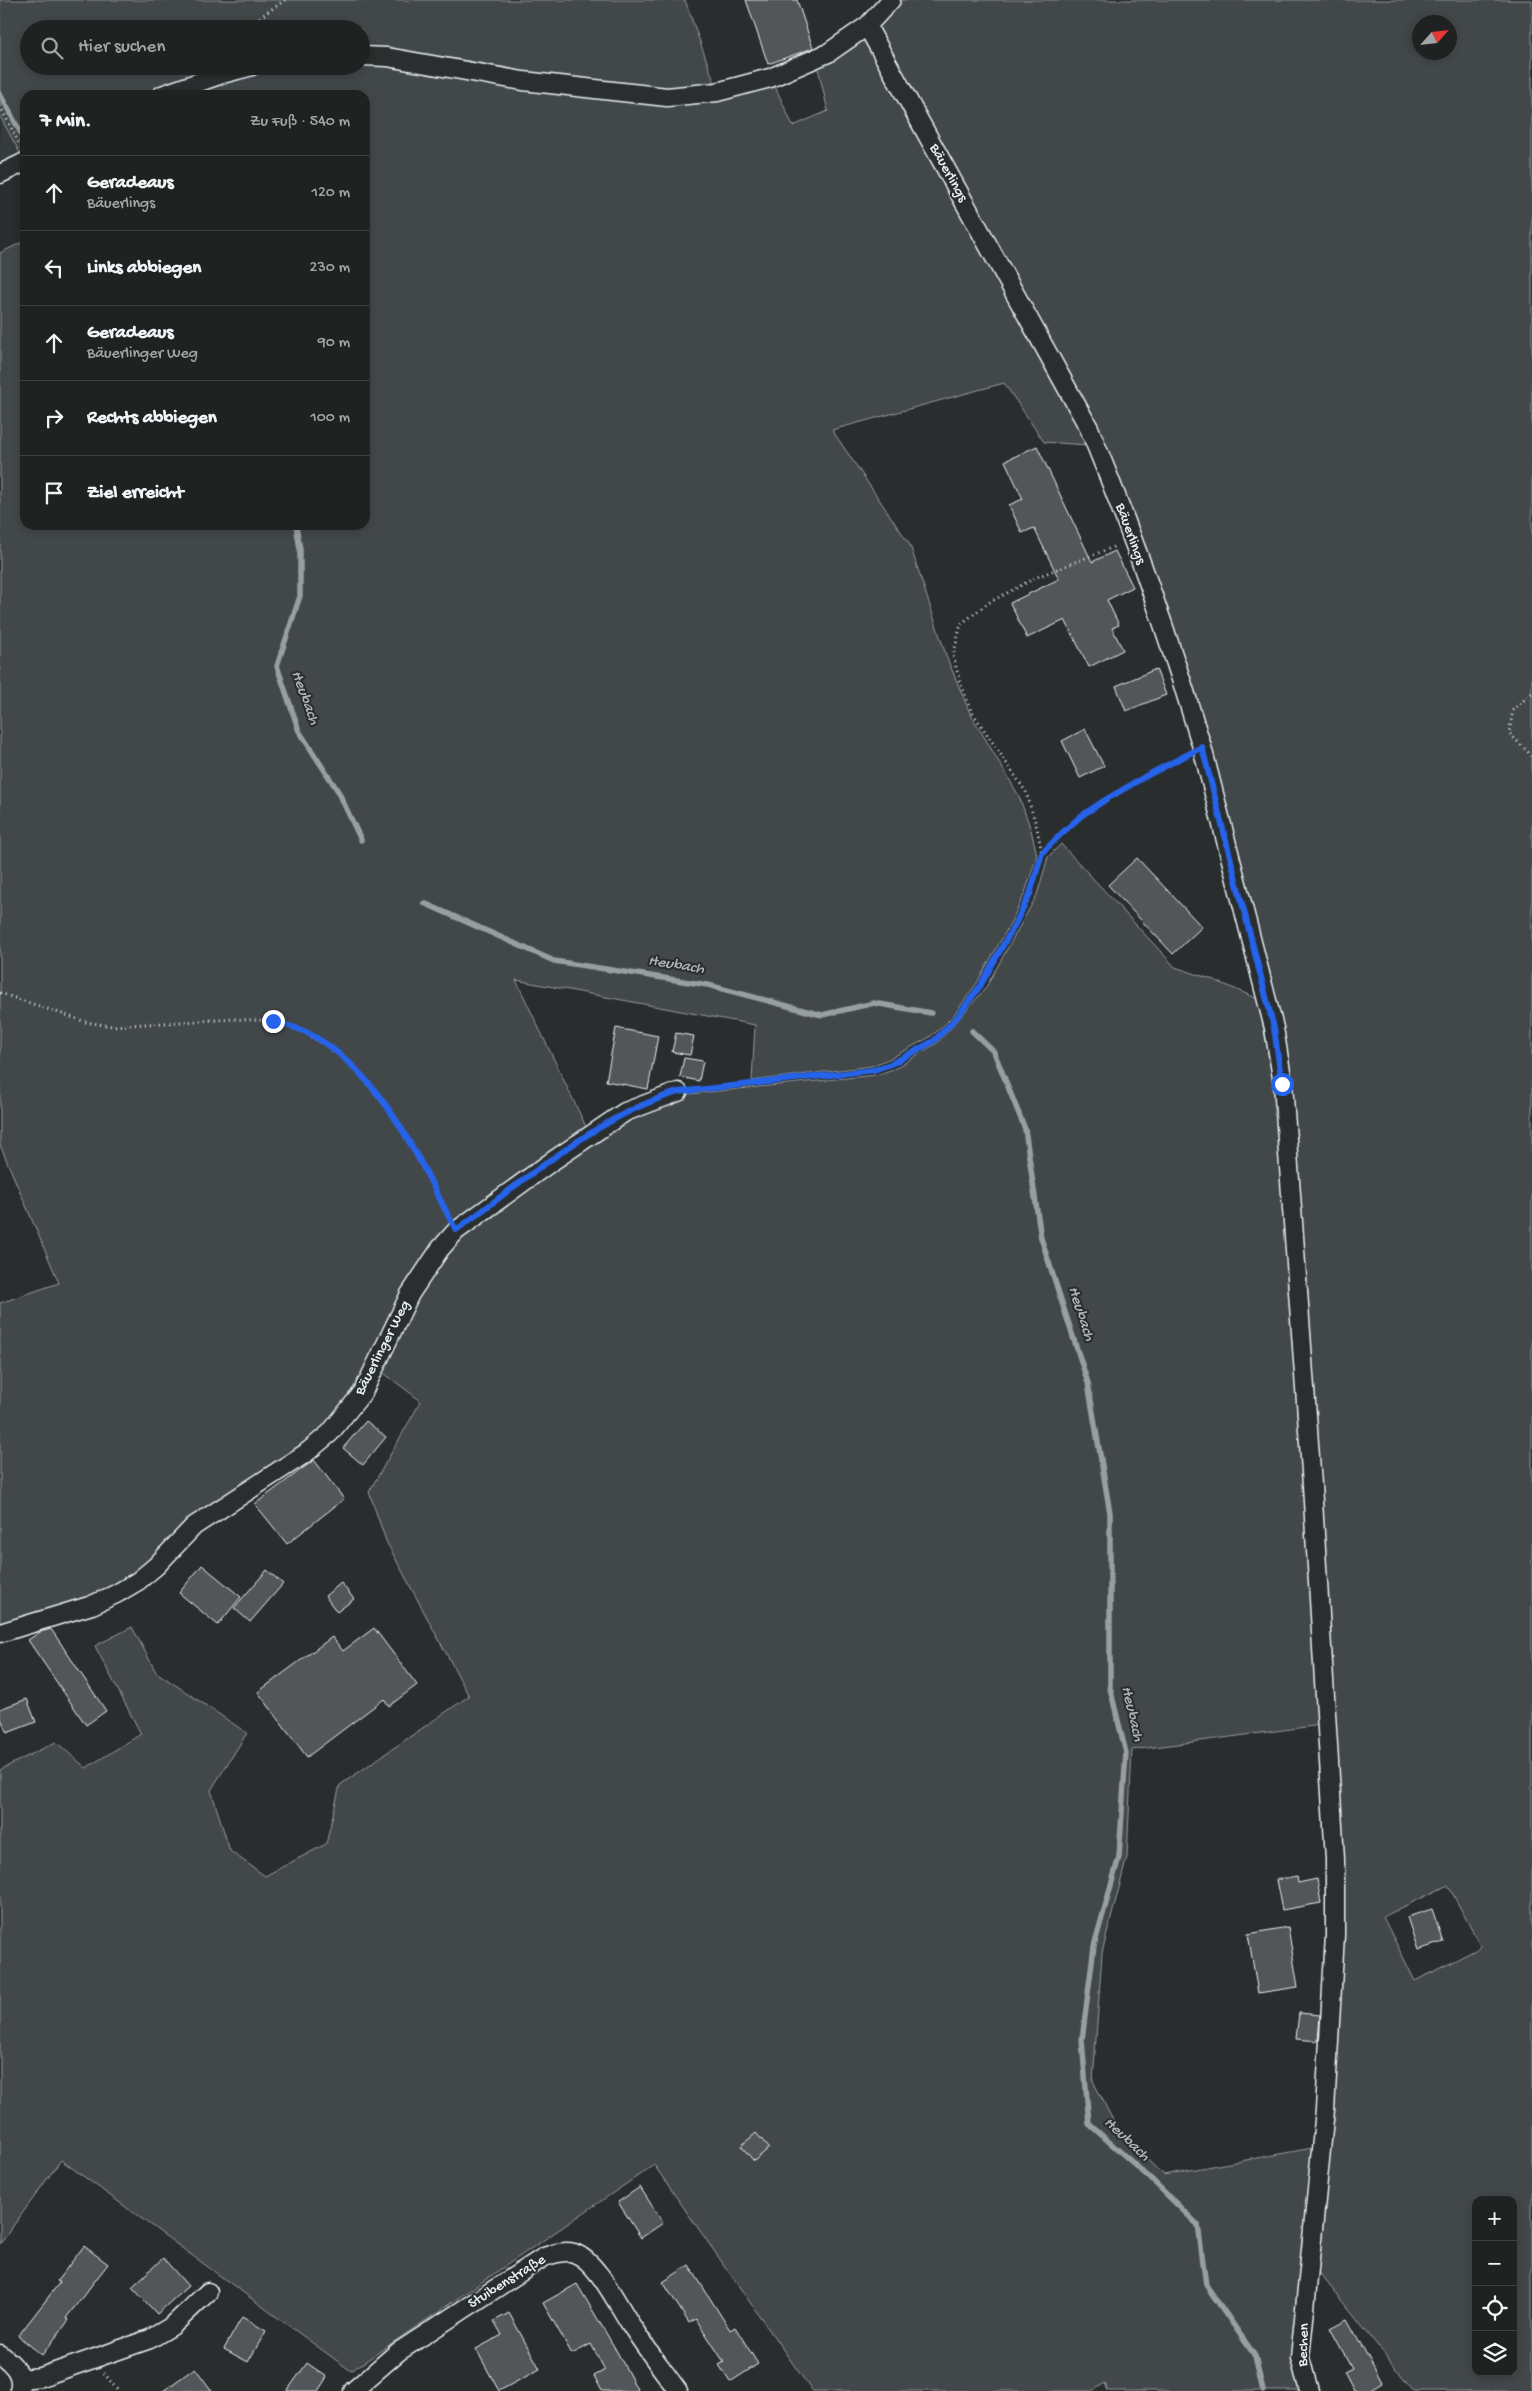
<!DOCTYPE html>
<html lang="de">
<head>
<meta charset="utf-8">
<style>
  body { margin:0; font-family:"Gochi Hand",sans-serif; background:#2d2f2f; color:#f1f3f6 }
  .controls { position:absolute; right:15px; bottom:15px; display:grid; overflow:hidden; border-radius:10px; box-shadow:0 2px 8px #0003 }
  .controls button { width:45px; height:45px; display:grid; place-items:center; padding:0; border:0; border-bottom:1px solid #3d3f40; background:#202222; color:#f1f3f6; font:25px sans-serif }
  .compass { position:absolute; left:1412px; top:15px; width:45px; height:45px; border-radius:50%; background:#202222; box-shadow:0 2px 8px #0003; rotate:63deg }
  .stop { position:absolute; width:15px; height:15px; margin:-11px; border:4px solid #2563eb; border-radius:50%; background:#fff }
  .stop.end { background:#2563eb; border-color:#fff; box-shadow:0 1px 5px #0008 }
  .list { margin:0; padding:0; list-style:none }
  h2 { display:flex; justify-content:space-between; align-items:center; height:65px; margin:0; padding:0 20px; font-size:21px }
  h2 small { font-size:16px; font-weight:400; color:#a2a4a5 }
  .list li { display:grid; grid-template-columns:32px 1fr auto; gap:15px; align-items:center; box-sizing:border-box; height:75px; padding:0 20px; border-top:1px solid #3d3f40 }
  .list b { display:block; font-size:19px; white-space:nowrap }
  .list p { margin:0; font-size:16px; white-space:nowrap; color:#a2a4a5 }
  .list em { font-size:16px; font-style:normal; color:#a2a4a5 }
  .icon { flex:none; width:28px; height:28px; fill:none; stroke:currentColor; stroke-width:2; stroke-linecap:round; stroke-linejoin:round }
  .map { position:relative; flex:none; width:1532px; height:2391px; overflow:hidden }
  .search { position:absolute; background:#202222; box-shadow:0 2px 8px #0003; left:20px; top:20px; width:350px; height:55px; display:flex; align-items:center; gap:12px; box-sizing:border-box; padding:0 18px; border-radius:28px; color:#a2a4a5; font-size:19px }
  .panel { position:absolute; background:#202222; box-shadow:0 2px 8px #0003; left:20px; top:90px; width:350px; height:440px; border-radius:15px }
  .map>svg:first-child { display:block }
  .built { fill:#363a3b }
  .green { fill:#424648; stroke:#959ca0; fill-rule:evenodd }
  .lines { fill:none; stroke-linecap:round; stroke-linejoin:round }
  .stream { stroke:#989fa3; stroke-width:5.5 }
  .building { fill:#535759; stroke:#e8f1f8 }
  .minor-casing { stroke:#e8f1f8; stroke-width:21 }
  .path { stroke:#e8f1f8; stroke-width:3; stroke-dasharray:1 4; stroke-linecap:butt }
  .minor { stroke:#2a2d2e; stroke-width:18 }
  .route { stroke:#2563eb; stroke-width:6 }
  .labels { text-anchor:middle; dominant-baseline:central; stroke-width:4; stroke-linejoin:round; paint-order:stroke }
  .street-label { font-size:15px; fill:#e8f1f8; stroke:#2a2d2e }
  .water-label { font-size:16px; font-style:italic; fill:#acb3b9; stroke:#2a2d2e }
</style>
</head>
<body>
<div class="map">
<svg width="1532" height="2391" viewBox="0 0 1532 2391">
  <rect width="100%" height="100%" fill="#2a2d2e"/>
  <filter id="ink" filterUnits="userSpaceOnUse"><feTurbulence type="fractalNoise" baseFrequency=".02" numOctaves="2"/><feDisplacementMap in="SourceGraphic" scale="10" xChannelSelector="R" yChannelSelector="G"/><feConvolveMatrix kernelMatrix="1 2 1 2 8 2 1 2 1" color-interpolation-filters="sRGB"/></filter>
  <g filter="url(#ink)">
    <path class="built" d="M0,116l21,39 -21,10z"/>
    <path class="green" d="M0,0h685l31,87 -51,5 -304,-42v-21h-332v37h199l-80,29h-123v57l-4,3 -21,-39z
      M898,0h634v2391h-118l-101,-126 22,-272 -45,-909 -151,-545 -265,-511zM1420,22h30v30h-30zM1448,1885l33,62 -66,34 -32,-64zM1476,2200h37v172h-37z
      M865,35l223,410 -44,-3 -40,-59 -172,47 78,115 37,113 23,55 49,83 12,34 6,25 -12,38 -15,31 -33,59 -23,32 -13,13 -11,9 -39,21 -19,8 -120,15 3,-56 -239,-45 72,151 -130,90 -87,147 -45,62 -148,107 -65,54 -113,38v-326l59,-20 -59,-138v-892l25,-12v284h340v-430h-180l40,-14 55,-15h81v-3l26,1 210,33 176,-15 20,44 35,-15 -11,-47z
      M1061,844l114,123 39,13 44,19 16,85 31,402 16,239 -189,25 -5,107 -25,96 -9,128 26,51 44,43 155,-28 -16,244h-194l-3,-8 -13,8h-280l-158,-226 -303,206 -290,-211 -61,84v-474l56,-28 30,26 55,-34 -46,-88 37,-19 24,45 91,61 -36,57 19,61 35,25 61,-32 14,-59 129,-89 -83,-155 -17,-49 52,-91 -40,-30 34,-75 44,-61 168,-120 53,-20 196,-20 20,-7 41,-25 48,-54 52,-94 11,-38z"/>
    <g class="lines">
      <path class="stream" d="M0,94l23,43
        M296,525l4,24v47l-23,70 22,65 39,60 23,49
        M424,903l130,58 154,24 114,30 52,-12 57,10
        M972,1031l22,21 31,77 16,109 47,145 22,130v175l16,65 -7,104 -25,89 -12,94 7,84 62,55 47,46 8,60 49,71 8,35"/>
    </g>
    <path class="building" d="M746,0h51l16,48 -45,16z
      M1037,446l55,116 23,-11 18,36 -26,13 12,25 -7,3 11,22 -34,17 -24,-47 -38,18 -17,-35 49,-24 -25,-51 -12,5 -13,-28 14,-6 -18,-38z
      M1156,669l10,26 -40,16 -10,-25z
      M1085,729l19,37 -24,12 -18,-37z
      M1137,858l65,69 -29,27 -65,-69z
      M616,1028l42,8 -10,53 -42,-8z
      M676,1033l18,3 -4,19 -18,-3z
      M684,1058l19,3 -4,20 -19,-4z
      M366,1421l20,16 -23,28 -20,-17z
      M314,1460l30,39 -57,45 -32,-40z
      M202,1565l39,32 -23,28 -39,-32z
      M267,1570l16,14 -33,38 -16,-14z
      M341,1583l13,16 -17,13 -12,-16z
      M374,1628l43,57 -28,21 -5,-7 -77,58 -49,-65 74,-55 11,14z
      M51,1629l55,82 -20,14 -58,-85 12,-8z
      M27,1699l9,23 -29,11 -7,-17v-7z
      M1297,1876l1,7 19,-4 4,24 -39,7 -6,-30z
      M1432,1909l11,33 -25,8 -11,-33z
      M1288,1927l10,60 -40,6 -10,-59z
      M1299,2013l21,2 -2,26 -22,-2z
      M756,2133l13,15 -15,13 -13,-15z
      M640,2187l23,36 -22,15 -23,-36z
      M84,2246l24,18 -42,54 3,2 -27,35 -24,-19 42,-54 -3,-1z
      M163,2258l25,28 -31,28 -25,-27z
      M689,2265l41,65 5,-3 23,37 -28,18 -11,-17 5,-3 -28,-43 -7,4 -26,-41z
      M577,2284l39,66 22,41h-36l-8,-15 11,-6 -14,-26 -19,10 -29,-51z
      M509,2313l31,56 -41,22 -23,-42 26,-14 -8,-14z
      M242,2317l24,14 -18,31 -24,-13z
      M1347,2319l35,63 -15,9h-13l-10,-19 8,-4 -22,-40z
      M307,2363l20,14 -9,14h-31z
      M195,2368l17,23h-49z"/>
    <g class="lines">
      <g class="minor-casing">
        <path id="minor" d="M867,26l222,402c43,104 81,211 113,319l72,281 9,56 29,401 23,374v76l-10,175 -25,248 9,33
          M361,56l26,1 136,24 144,16 50,-5 53,-14 58,-25 39,-27 24,-26
          M162,95l60,-21 30,-8
          M0,174l25,-12
          M0,1633l92,-28 24,-11 22,-13 18,-15 38,-40 112,-73 24,-20 33,-41 47,-98 30,-45 16,-18 95,-69 74,-50 53,-20
          M0,2354c12,9 24,20 19,36
          M20,2379l21,-2 109,-38 22,-13 36,-34
          M353,2391l45,-39 146,-95c10,-3 20,-7 30,-4 24,8 45,55 59,75 14,22 30,42 45,63"/>
      </g>
      <path class="path" d="M243,29l42,-29
        M0,106l20,39
        M1532,756l-23,-23 4,-23 19,-17
        M1042,853l39,-37 65,-40 41,-21
        M0,993l86,29 25,4 122,-7 40,2 32,11 37,24 24,25 33,42 49,93
        M694,1091l181,-21 18,-7 41,-22 24,-25 22,-30 34,-61 17,-31 11,-41 -5,-25 -11,-36 -54,-80 -12,-30 -7,-26 8,-32 27,-21 49,-26 79,-31
        M104,2373l14,18"/>
      <use href="#minor" class="minor"/>
    </g>
  </g>
  <g class="lines" filter="url(#ink)">
    <path class="route" d="M273,1021c11,4 23,6 33,11 76,39 112,127 150,198 67,-48 142,-115 222,-138l196,-22 19,-7 41,-22 24,-25 22,-30 34,-60 16,-32 12,-41 19,-19 20,-18 24,-16 41,-24 56,-29 72,281 8,56"/>
  </g>
  <g class="labels">
    <g class="street-label">
      <text transform="translate(948 173) rotate(61)">Bäuerlings</text>
      <text transform="translate(1130 534) rotate(70)">Bäuerlings</text>
      <text transform="translate(383 1348) rotate(-63)">Bäuerlinger Weg</text>
      <text transform="translate(507 2282) rotate(-32)">Stuibenstraße</text>
      <text transform="translate(1304 2345) rotate(-88)">Bechen</text>
    </g>
    <g class="water-label">
      <text transform="translate(304 698) rotate(70)">Heubach</text>
      <text transform="translate(676 966) rotate(9)">Heubach</text>
      <text transform="translate(1080 1314) rotate(72)">Heubach</text>
      <text transform="translate(1131 1714) rotate(77)">Heubach</text>
      <text transform="translate(1126 2140) rotate(43)">Heubach</text>
    </g>
  </g>
</svg>
<div class="controls">
<button>+</button>
<button>−</button>
<button><svg class="icon" aria-label="locate" viewBox="0 0 24 24"><circle cx="12" cy="12" r="6"/><path d="M12 2v4M12 18v4M2 12h4M18 12h4"/></svg></button>
<button><svg class="icon" aria-label="layers" viewBox="0 0 24 24"><path d="M12 4l9 5-9 5-9-5zM3 14l9 5 9-5"/></svg></button>
</div>
<svg class="compass" viewBox="-18 -18 36 36"><path d="M0-13l5 13h-10z" fill="#e53935"/><path d="M0 13l5-13h-10z" fill="#a2a4a5"/></svg>
<div class="stop" style="left:1282px;top:1084px"></div>
<div class="stop end" style="left:273px;top:1021px"></div>
<div class="search"><svg class="icon" aria-label="search" viewBox="0 0 24 24"><circle cx="10" cy="10" r="6"/><path d="M15 15l6 6"/></svg>Hier suchen</div>
<section class="panel">
<h2>7 Min.<small>Zu Fuß · 540 m</small></h2>
<ul class="list">
<li><svg class="icon" aria-label="ahead" viewBox="0 0 24 24"><path d="M12 20V5M6 11l6-6 6 6"/></svg><div><b>Geradeaus</b><p>Bäuerlings</p></div><em>120 m</em></li>
<li><svg class="icon" aria-label="left" viewBox="0 0 24 24"><path d="M17 20v-9H6M10 6l-5 5 5 5"/></svg><div><b>Links abbiegen</b></div><em>230 m</em></li>
<li><svg class="icon" aria-label="ahead" viewBox="0 0 24 24"><path d="M12 20V5M6 11l6-6 6 6"/></svg><div><b>Geradeaus</b><p>Bäuerlinger Weg</p></div><em>90 m</em></li>
<li><svg class="icon" aria-label="right" viewBox="0 0 24 24"><path d="M7 20v-9h11M14 6l5 5-5 5"/></svg><div><b>Rechts abbiegen</b></div><em>100 m</em></li>
<li><svg class="icon" aria-label="arrive" viewBox="0 0 24 24"><path d="M6 21V4h12l-3 4 3 4H6"/></svg><div><b>Ziel erreicht</b></div></li>
</ul>
</section>
</div>
</body>
</html>
